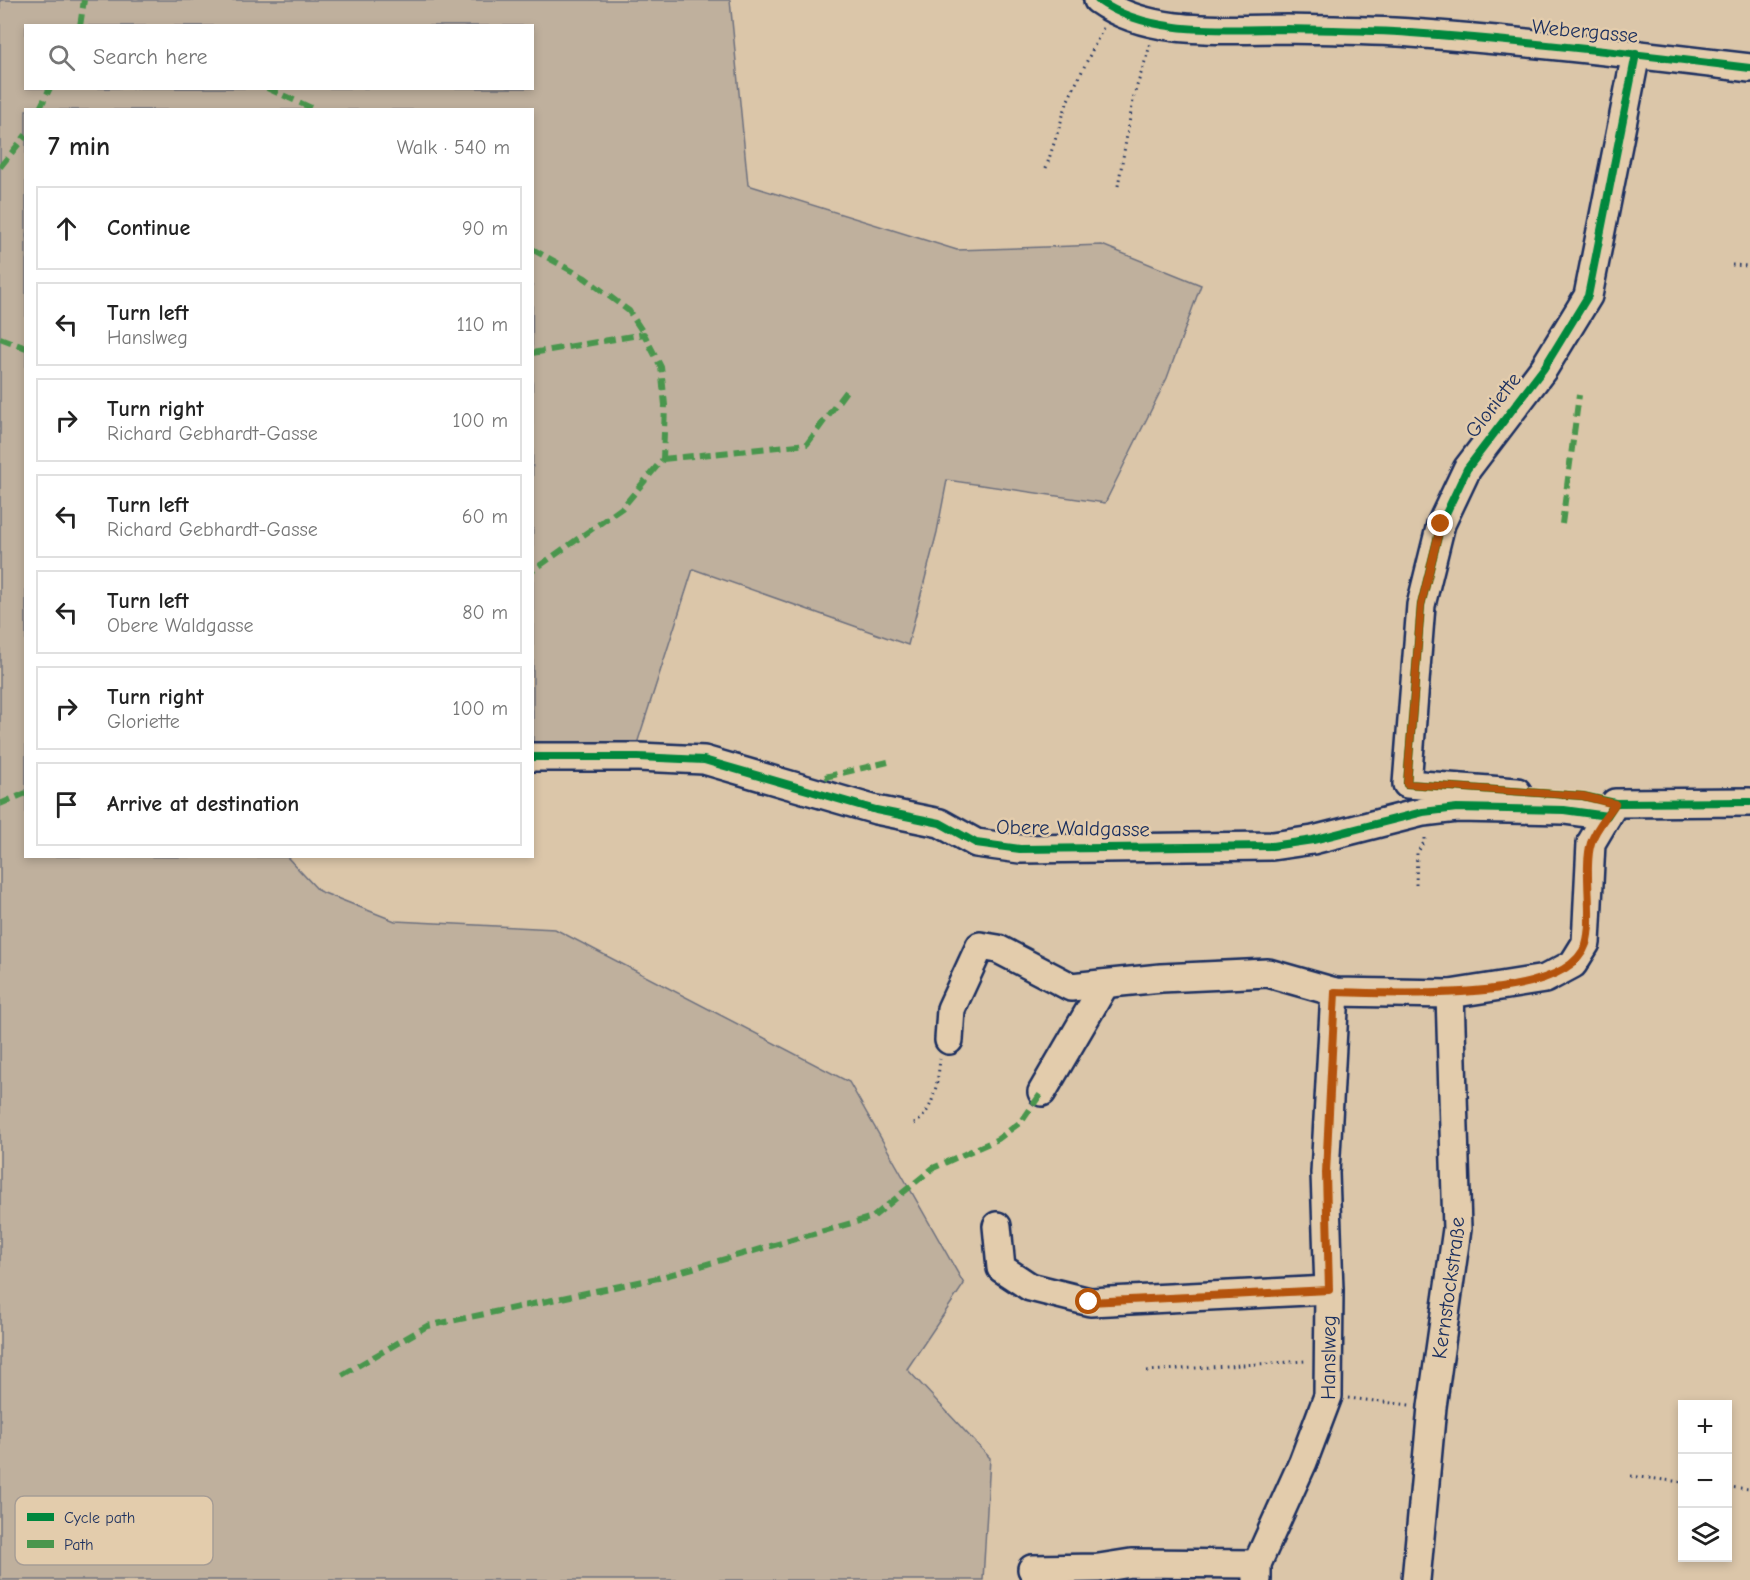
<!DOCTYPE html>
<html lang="en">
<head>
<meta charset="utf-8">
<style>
  body { margin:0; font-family:"Comic Neue",sans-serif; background:#f6f6f6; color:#222 }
  .controls { position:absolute; right:18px; bottom:18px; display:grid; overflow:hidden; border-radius:0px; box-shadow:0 3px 9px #0003 }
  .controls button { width:54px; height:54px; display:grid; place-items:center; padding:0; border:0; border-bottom:2px solid #e0e0e0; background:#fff; color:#222; font:30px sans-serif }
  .stop { position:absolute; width:18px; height:18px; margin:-14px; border:4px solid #b45309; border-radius:50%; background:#fff }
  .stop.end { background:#b45309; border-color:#fff; box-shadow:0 2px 6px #0008 }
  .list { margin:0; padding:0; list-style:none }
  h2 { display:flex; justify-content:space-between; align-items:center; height:78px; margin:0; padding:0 24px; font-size:26px }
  h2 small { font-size:20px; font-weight:400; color:#767676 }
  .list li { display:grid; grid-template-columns:39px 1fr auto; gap:18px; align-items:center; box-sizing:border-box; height:84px; margin:0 12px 12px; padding:0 12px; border:2px solid #e0e0e0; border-radius:0px }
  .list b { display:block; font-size:22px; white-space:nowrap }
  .list p { margin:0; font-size:20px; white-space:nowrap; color:#767676 }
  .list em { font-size:20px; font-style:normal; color:#767676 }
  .icon { flex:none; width:33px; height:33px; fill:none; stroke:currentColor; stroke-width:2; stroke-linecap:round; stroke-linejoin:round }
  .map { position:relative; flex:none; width:1750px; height:1580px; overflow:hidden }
  .search { position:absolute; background:#fff; box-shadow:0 3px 9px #0003; left:24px; top:24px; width:510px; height:66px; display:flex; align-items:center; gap:15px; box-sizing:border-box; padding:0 21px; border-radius:0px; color:#767676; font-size:22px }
  .panel { position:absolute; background:#fff; box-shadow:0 3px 9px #0003; left:24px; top:108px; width:510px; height:750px; border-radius:0px }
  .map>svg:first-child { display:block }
  .green { fill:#bfb09d; stroke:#6d707e; stroke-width:1.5; fill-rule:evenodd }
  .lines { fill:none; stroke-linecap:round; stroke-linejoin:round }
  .stream { stroke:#676b7c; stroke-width:5 }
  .minor-casing { stroke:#1b2f5e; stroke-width:32 }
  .path { stroke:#1b2f5e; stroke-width:3; stroke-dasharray:1.5 4.5; stroke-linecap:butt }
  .minor { stroke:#e3ccac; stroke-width:27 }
  .quiet { stroke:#49964d; stroke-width:6; stroke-dasharray:12 6; stroke-linecap:butt }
  .cycleway-casing { stroke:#e3ccac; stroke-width:11 }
  .cycleway { stroke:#00873e; stroke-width:8 }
  .route { stroke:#b45309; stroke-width:8 }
  .labels { text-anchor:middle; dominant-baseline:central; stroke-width:5; stroke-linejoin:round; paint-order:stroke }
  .street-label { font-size:21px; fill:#1b2f5e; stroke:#e3ccac }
  .key { fill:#e3ccac; stroke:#a79d95; stroke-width:1.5 }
  .key-label { font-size:16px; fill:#1b2f5e }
</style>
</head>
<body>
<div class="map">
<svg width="1750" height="1580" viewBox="0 0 1750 1580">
  <rect width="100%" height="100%" fill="#dbc6a9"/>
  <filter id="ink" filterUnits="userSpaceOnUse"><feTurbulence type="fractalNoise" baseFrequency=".0167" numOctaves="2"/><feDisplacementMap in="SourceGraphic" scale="12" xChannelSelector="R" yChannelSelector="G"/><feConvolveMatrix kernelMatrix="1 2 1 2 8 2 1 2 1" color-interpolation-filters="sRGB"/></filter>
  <g filter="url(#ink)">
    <path class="green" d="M0,0h730l18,185 209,65 145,-5 99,40 -34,93 -62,125 -158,-23 -10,52 -29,113 -215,-76 -57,178 -103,-5 -1,-632h-506v746l261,1 32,34 76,30 160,8 294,153 115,202 -57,85 83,89 -7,122h-983zM26,26h506v62h-506z"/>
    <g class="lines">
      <path class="stream" d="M1406,804l10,-5h12"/>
      <g class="minor-casing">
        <g id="minor">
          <path d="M1098,0c52,37 129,29 190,29 41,1 82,1 123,4 113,8 226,21 339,35"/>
          <path d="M532,757h106l66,3 172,50 64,13 36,20 44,6 252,-3 41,-6 110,-28 34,-4 107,2 43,6 8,-13 135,-1"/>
          <path d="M1517,792l-110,-8 14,-179 20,-81 26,-55 77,-101 44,-72 48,-242"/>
          <path d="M949,1040l2,-31 29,-63 18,3 73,38 90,-9 107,-5 67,19 115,2 95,-15 28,-15 13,-21 5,-100 16,-27"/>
          <path d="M1042,1092l63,-108"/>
          <path d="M997,1226l4,42 29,19 60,15 239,-12"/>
          <path d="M1032,1569l67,-1 32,-5 126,1"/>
          <path id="s1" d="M1257,1580v-16l46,-102 25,-66 1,-106 -4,-117 10,-181"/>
          <path id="s2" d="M1416,1580l16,-173 25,-178 -7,-235"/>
        </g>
      </g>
      <path class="path" d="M1046,168l22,-68 35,-72
        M1118,186l16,-91 17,-52
        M1732,265l18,1
        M1416,885l1,-32 8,-12v-7
        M914,1124c20,-11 24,-44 26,-65
        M1147,1371l159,-10
        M1348,1398l62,7
        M1631,1476l51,6
        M1728,1487l22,2"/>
      <use href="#minor" class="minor"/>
      <path class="quiet" d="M80,26l4,-26
        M267,88l49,22
        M39,110l11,-22
        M0,167l26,-32
        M532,249l53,29 44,33 15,23
        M0,338l26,10
        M532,353l112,-19 17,33 4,38 -2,54 -41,49 -90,63
        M663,459l144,-15 42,-57
        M1562,524l17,-129
        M825,777l63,-15
        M0,804l26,-11
        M342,1375l85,-49 231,-48 215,-61 60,-49 65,-29 24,-18 20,-29"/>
      <g class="cycleway-casing">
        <path id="cycleway" d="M1098,0c52,37 129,29 190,29 41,1 82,1 123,4 113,8 226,21 339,35
          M532,757h106l66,3 172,50 64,13 36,20 44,6 252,-3 41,-6 110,-28 34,-4 107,2 43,6 8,-13 135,-1
          M1615,803l-32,-7 -176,-12 14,-179 20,-81 26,-55 77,-101 44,-72 48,-242"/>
      </g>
      <use href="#cycleway" class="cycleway"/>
    </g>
  </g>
  <g class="lines" filter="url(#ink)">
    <path class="route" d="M1089,1302l240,-12 -3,-117 9,-181c53,1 231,13 251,-48 8,-25 -3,-76 5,-101 4,-14 17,-28 24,-39l-32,-8 -176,-12 14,-179 20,-81"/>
  </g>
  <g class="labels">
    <g class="street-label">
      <text transform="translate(1585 31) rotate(5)">Webergasse</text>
      <text transform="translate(1493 405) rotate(-52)">Gloriette</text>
      <text transform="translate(1073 828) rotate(1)">Obere Waldgasse</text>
      <text stroke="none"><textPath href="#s2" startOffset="294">Kernstockstraße</textPath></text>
      <text stroke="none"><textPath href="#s1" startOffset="237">Hanslweg</textPath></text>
    </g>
  </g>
  <rect x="15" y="1496" width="198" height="69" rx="9" class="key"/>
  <rect x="27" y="1513" width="27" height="8" fill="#00873e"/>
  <rect x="27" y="1540" width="27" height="8" fill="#49964d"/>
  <g class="key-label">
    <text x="64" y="1523">Cycle path</text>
    <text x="64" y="1550">Path</text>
  </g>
</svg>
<div class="controls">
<button>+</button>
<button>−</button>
<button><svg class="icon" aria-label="layers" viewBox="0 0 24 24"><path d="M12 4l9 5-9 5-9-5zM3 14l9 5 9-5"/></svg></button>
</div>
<div class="stop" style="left:1089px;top:1302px"></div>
<div class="stop end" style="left:1441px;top:524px"></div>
<div class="search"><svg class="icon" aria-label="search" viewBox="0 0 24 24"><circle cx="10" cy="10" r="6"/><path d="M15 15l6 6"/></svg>Search here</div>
<section class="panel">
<h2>7 min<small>Walk · 540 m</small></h2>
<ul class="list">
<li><svg class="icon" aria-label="ahead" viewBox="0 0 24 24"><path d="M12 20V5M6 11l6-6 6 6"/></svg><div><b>Continue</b></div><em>90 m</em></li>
<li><svg class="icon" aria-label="left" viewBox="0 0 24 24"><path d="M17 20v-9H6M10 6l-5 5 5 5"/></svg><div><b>Turn left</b><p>Hanslweg</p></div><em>110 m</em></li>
<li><svg class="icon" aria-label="right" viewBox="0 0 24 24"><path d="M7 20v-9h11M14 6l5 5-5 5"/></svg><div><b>Turn right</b><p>Richard Gebhardt-Gasse</p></div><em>100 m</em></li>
<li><svg class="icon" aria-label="left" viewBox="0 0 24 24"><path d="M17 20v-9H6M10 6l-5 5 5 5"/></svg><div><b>Turn left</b><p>Richard Gebhardt-Gasse</p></div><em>60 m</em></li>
<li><svg class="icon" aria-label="left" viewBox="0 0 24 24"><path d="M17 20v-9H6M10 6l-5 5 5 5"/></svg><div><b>Turn left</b><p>Obere Waldgasse</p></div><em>80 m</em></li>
<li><svg class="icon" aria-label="right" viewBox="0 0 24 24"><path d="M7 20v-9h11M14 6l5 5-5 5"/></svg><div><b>Turn right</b><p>Gloriette</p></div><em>100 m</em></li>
<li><svg class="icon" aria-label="arrive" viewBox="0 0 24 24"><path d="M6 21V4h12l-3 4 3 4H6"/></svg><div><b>Arrive at destination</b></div></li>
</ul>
</section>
</div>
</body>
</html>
